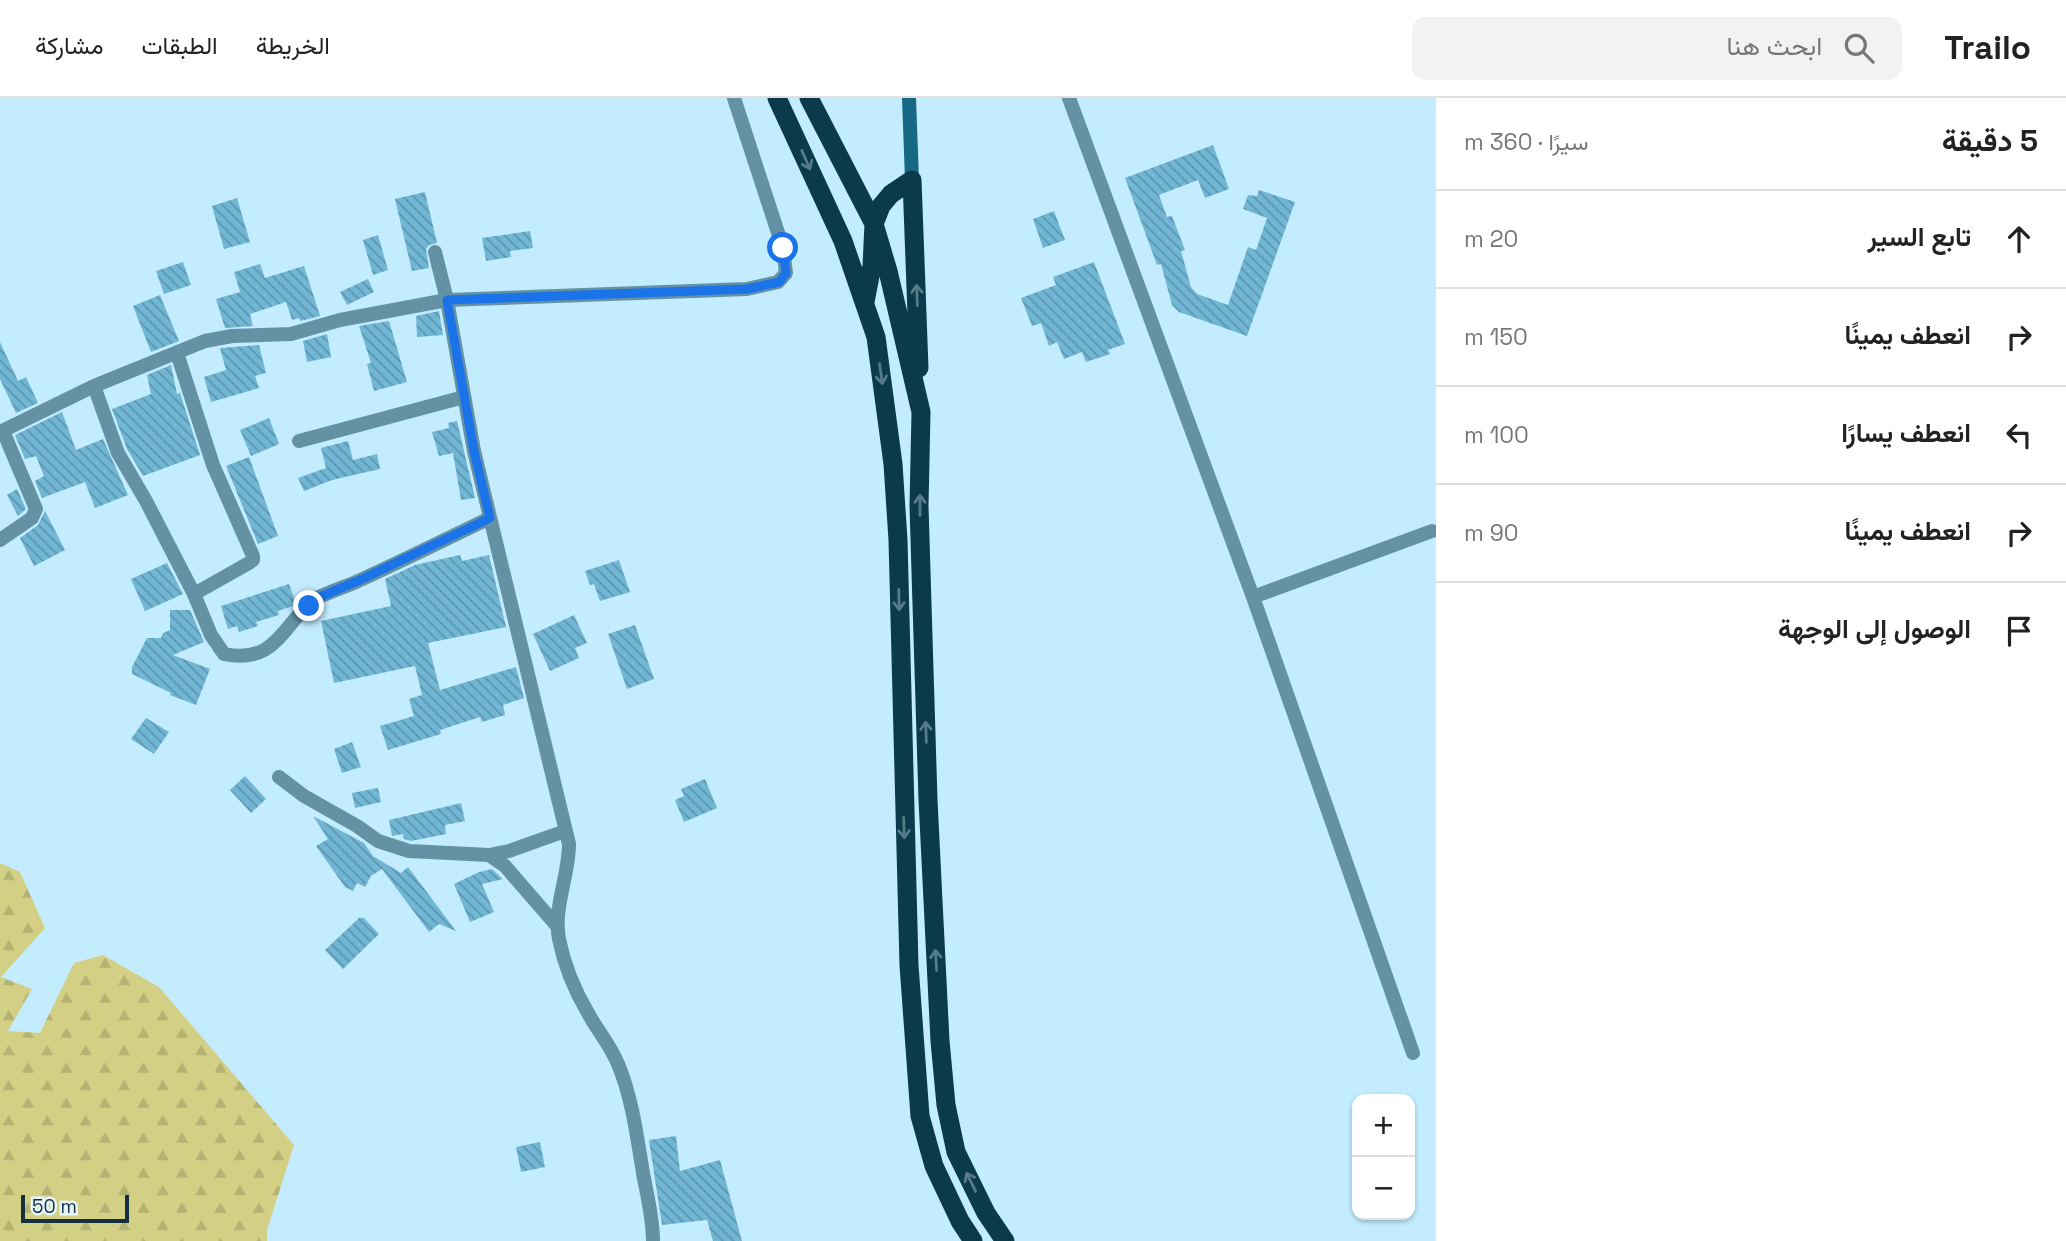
<!DOCTYPE html>
<html lang="ar">
<head>
<meta charset="utf-8">
<style>
  body { margin:0; font-family:"Space Grotesk",Vazirmatn,sans-serif; background:#f2f2f2; color:#222; direction:rtl }
  .controls { position:absolute; right:21px; bottom:21px; display:grid; overflow:hidden; border-radius:14px; box-shadow:0 2px 5px #0004 }
  .controls button { width:63px; height:63px; display:grid; place-items:center; padding:0; border:0; border-bottom:2px solid #e0e0e0; background:#fff; color:#222; font:35px sans-serif }
  .scale { position:absolute; left:21px; bottom:18px; width:108px; box-sizing:border-box; padding-left:7px; border:4px solid #14323e; border-top:0; font-size:19px; line-height:24px; white-space:nowrap; color:#14323e; -webkit-text-stroke:5px #e7f5fb; paint-order:stroke }
  .stop { position:absolute; width:21px; height:21px; margin:-16px; border:5px solid #1a73e8; border-radius:50%; background:#fff }
  .stop.end { background:#1a73e8; border-color:#fff; box-shadow:0 2px 7px #0008 }
  .list { margin:0; padding:0; list-style:none }
  h2 { display:flex; justify-content:space-between; align-items:center; height:91px; margin:0; padding:0 28px; font-size:30px }
  h2 small { font-size:23px; font-weight:400; color:#767676 }
  .list li { display:grid; grid-template-columns:46px 1fr auto; gap:21px; align-items:center; box-sizing:border-box; height:98px; padding:0 28px; border-top:2px solid #e0e0e0 }
  .list b { display:block; font-size:26px; white-space:nowrap }
  .list em { font-size:23px; font-style:normal; color:#767676 }
  .icon { flex:none; width:38px; height:38px; fill:none; stroke:currentColor; stroke-width:2; stroke-linecap:round; stroke-linejoin:round }
  .map { position:relative; flex:none; width:1436px; height:1143px; overflow:hidden; direction:ltr }
  header { display:flex; align-items:center; gap:42px; box-sizing:border-box; height:98px; padding:0 35px; background:#fff; border-bottom:2px solid #e0e0e0 }
  header strong { font-size:33px }
  nav { display:flex; gap:38px; margin-inline-start:auto; font-size:24px }
  .search { width:490px; height:63px; background:#f2f2f2; display:flex; align-items:center; gap:18px; box-sizing:border-box; padding:0 24px; border-radius:14px; color:#767676; font-size:26px }
  main { display:flex }
  aside { flex:1; background:#fff }
  .map>svg:first-child { display:block }
  .forest { fill:url(#forest-firs) }
  .building { fill:url(#building-back-hatch) }
  .lines { fill:none; stroke-linecap:round; stroke-linejoin:round }
  .minor { stroke:#6491a4; stroke-width:14 }
  .secondary { stroke:#176884; stroke-width:14 }
  .trunk { stroke:#0a3a4b; stroke-width:19 }
  .oneway { stroke:#577b89 }
  .route { stroke:#1a73e8; stroke-width:9 }
</style>
</head>
<body>
<header>
<strong>Trailo</strong>
<div class="search"><svg class="icon" aria-label="search" viewBox="0 0 24 24"><circle cx="10" cy="10" r="6"/><path d="M15 15l6 6"/></svg>ابحث هنا</div>
<nav><a>الخريطة</a><a>الطبقات</a><a>مشاركة</a></nav>
</header>
<main>
<aside>
<h2>5 دقيقة<small>سيرًا · 360 m</small></h2>
<ul class="list">
<li><svg class="icon" aria-label="ahead" viewBox="0 0 24 24"><path d="M12 20V5M6 11l6-6 6 6"/></svg><div><b>تابع السير</b></div><em>20 m</em></li>
<li><svg class="icon" aria-label="right" viewBox="0 0 24 24"><path d="M7 20v-9h11M14 6l5 5-5 5"/></svg><div><b>انعطف يمينًا</b></div><em>150 m</em></li>
<li><svg class="icon" aria-label="left" viewBox="0 0 24 24"><path d="M17 20v-9H6M10 6l-5 5 5 5"/></svg><div><b>انعطف يسارًا</b></div><em>100 m</em></li>
<li><svg class="icon" aria-label="right" viewBox="0 0 24 24"><path d="M7 20v-9h11M14 6l5 5-5 5"/></svg><div><b>انعطف يمينًا</b></div><em>90 m</em></li>
<li><svg class="icon" aria-label="arrive" viewBox="0 0 24 24"><path d="M6 21V4h12l-3 4 3 4H6"/></svg><div><b>الوصول إلى الوجهة</b></div></li>
</ul>
</aside>
<div class="map">
<svg width="1436" height="1143" viewBox="0 0 1436 1143">
  <defs>
    <pattern id="forest-firs" width="22" height="20" patternUnits="userSpaceOnUse" patternTransform="scale(1.75)"><rect width="22" height="20" fill="#d3d085"/><path d="M5 1l3.5 6h-7zM16 11l3.5 6h-7z" fill="#b4b374"/></pattern>
    <pattern id="building-back-hatch" width="6" height="6" patternUnits="userSpaceOnUse" patternTransform="scale(1.75)"><rect width="6" height="6" fill="#71b7d5"/><path d="M-1 5l2 2M0 0l6 6M5-1l2 2" fill="none" stroke="#5c95ae"/></pattern>
  </defs>
  <rect width="100%" height="100%" fill="#c3ecff"/>
  <path class="forest" d="M0,765l20,9 25,56 -44,49 31,12 -24,42 32,2 34,-70 29,-8 56,32 135,158 -27,85v11h-267z"/>
  <path class="building" d="M1213,47l16,44 -24,9 -7,-18 -39,15 8,22 5,-1 13,34 -4,1 10,36 6,7 31,11 20,-58 8,3 11,-32 -24,-9 5,-14 9,1 2,-6 36,12 -48,134 -68,-24 -7,-7 -11,-41 -4,1 -32,-87z
    M425,94l12,51 -8,2 -3,4 3,19 -17,3 -17,-72z
    M237,100l13,44 -26,7 -12,-43z
    M1054,113l11,29 -22,8 -10,-29z
    M530,133l3,17 -23,3 1,6 -25,4 -4,-23z
    M378,137l10,35 -15,5 -10,-35z
    M183,164l8,23 -27,9 -8,-23z
    M1094,164l31,82 -17,6 2,4 -24,8 -4,-10 -18,7 -7,-17 -8,4 -8,-23 -9,3 -11,-28 35,-13 -3,-8z
    M260,166l5,14 39,-12 16,50 -20,5 -1,-3 -7,2 -6,-18 -36,12 3,12 -28,2 -9,-29 24,-7 -6,-20z
    M368,181l6,13 -27,13 -7,-13z
    M160,197l19,46 -28,11 -18,-46z
    M439,213l4,24 -26,2 -1,-21z
    M389,223l18,61 -33,9 -7,-27 4,-1 -12,-37z
    M327,236l4,23 -24,5 -4,-21z
    M0,244l18,39 8,-4 12,26 -22,10 -16,-34z
    M259,247l7,28 -11,3 4,12 -48,14 -7,-25 22,-7 -6,-22z
    M171,267l6,29 3,-1 20,62 -57,21 -16,-27 -15,-40 39,-15 -4,-19z
    M62,314l14,38 27,-11 25,56 -33,13 -10,-26 -43,16 -7,-17 9,-5 -8,-20 -11,3 -10,-24z
    M269,320l10,26 -28,12 -11,-26z
    M457,323l18,77 -14,2 -8,-47 -14,3 -7,-24 17,-4 -1,-5z
    M348,343l5,19 24,-6 3,15 -48,11 -28,11 -6,-13 28,-10 -5,-20z
    M249,359l29,79 -20,8 -32,-78z
    M17,391l9,20 -8,7 -11,-21z
    M45,413l20,39 -31,16 -14,-28 18,-13z
    M460,457l2,6 27,-6 17,72 -78,16 12,47 76,-23 8,31 -21,7 2,10 -23,7 -2,-5 -40,13 1,4 -53,16 -8,-24 34,-10 -5,-17 13,-4 -7,-29 -81,17 -13,-62 70,-15 -6,-27 30,-14z
    M619,462l11,32 -30,9 -6,-17 -4,1 -5,-14z
    M167,465l16,31 -38,17 -14,-32z
    M289,486l7,20 -3,2 -15,5 1,4 -23,7 2,4 -19,6 -2,-6 -9,3 -7,-23z
    M170,512h20l14,32 -31,13 37,14 -14,36 -26,-10 1,-2 -39,-19v-7l15,-29h14l2,-5 7,-3z
    M574,517l13,28 -12,5 4,10 -29,13 -17,-37z
    M635,527l19,54 -27,10 -19,-55z
    M146,620l23,14 -15,22 -23,-15z
    M352,644l9,25 -19,6 -8,-24z
    M245,678l21,23 -15,14 -21,-23z
    M705,681l12,29 -33,14 -9,-22 9,-4 -3,-7z
    M378,690l3,14 -26,6 -3,-15z
    M461,705l4,18 -20,4 1,9 -35,7 -7,-2 -1,-5 -11,2 -3,-16z
    M313,718l51,27 9,13 28,17 7,-6 48,64 -17,-7 -10,8 -47,-63 -11,7 -6,11 -8,-4 -4,8 -8,-4 -29,-41 12,-7z
    M492,771l11,10 -21,5 12,28 -24,10 -16,-38 25,-12z
    M359,820h5l15,16 -36,35 -18,-19z
    M676,1038l4,35 40,-11 22,81h-29l-6,-21 -45,5 -13,-85z
    M540,1044l5,25 -24,5 -5,-25z"/>
  <g class="lines">
    <path class="minor" d="M1069,0l184,499 160,456
      M435,154l12,48 27,151 95,393c0,32 -16,64 -10,95 5,25 16,52 29,74 9,17 23,33 30,51 14,33 19,73 25,109 4,22 10,45 10,68
      M177,255l36,112 40,91v4l-4,3 -55,31
      M94,288l24,67 28,48 48,93 17,41 13,19c52,11 58,-29 90,-54 10,-7 32,-13 44,-19 44,-20 88,-42 132,-63
      M0,334l94,-46 111,-45 27,-5 59,-2 49,-14 107,-20 300,-11 31,-7 8,-9 -3,-25 -49,-150
      M299,343l165,-44
      M0,442l32,-22 4,-9 -33,-78
      M1253,499l179,-66
      M279,679l25,19 53,30 21,15 31,10 80,4 20,-4 56,-20
      M489,757l16,11 52,60"/>
    <path class="secondary" d="M909,0l3,82"/>
    <path class="trunk" d="M777,0l66,143 33,96 17,127 5,76 11,425 11,151 14,50 26,55 13,20
      M809,0l65,126 14,47 33,141 -2,94 9,294 12,241 6,64 10,47 30,61 19,28
      M912,82l7,188
      M865,204l7,-36 2,-42 7,-18 10,-12 21,-14"/>
  </g>
  <defs><path id="oneway-shaft" d="M-6 0H5M1.5-3L5.5 0L1.5 3" fill="none" stroke-width="1.6" stroke-linecap="round" stroke-linejoin="round" transform="scale(1.75)"/></defs>
  <g class="oneway">
    <use href="#oneway-shaft" transform="translate(806 62) rotate(66)"/>
    <use href="#oneway-shaft" transform="translate(917 197) rotate(-92)"/>
    <use href="#oneway-shaft" transform="translate(881 276) rotate(82)"/>
    <use href="#oneway-shaft" transform="translate(920 407) rotate(-90)"/>
    <use href="#oneway-shaft" transform="translate(899 502) rotate(89)"/>
    <use href="#oneway-shaft" transform="translate(926 634) rotate(-92)"/>
    <use href="#oneway-shaft" transform="translate(904 730) rotate(88)"/>
    <use href="#oneway-shaft" transform="translate(936 862) rotate(-93)"/>
    <use href="#oneway-shaft" transform="translate(971 1084) rotate(-116)"/>
  </g>
  <g class="lines">
    <path class="route" d="M309,508l6,-7 45,-19 130,-62 -16,-67 -27,-151 300,-11 32,-7 7,-9 -3,-25"/>
  </g>
</svg>
<div class="controls">
<button>+</button>
<button>−</button>
</div>
<div class="scale">50 m</div>
<div class="stop" style="left:783px;top:150px"></div>
<div class="stop end" style="left:309px;top:508px"></div>
</div>
</main>
</body>
</html>
